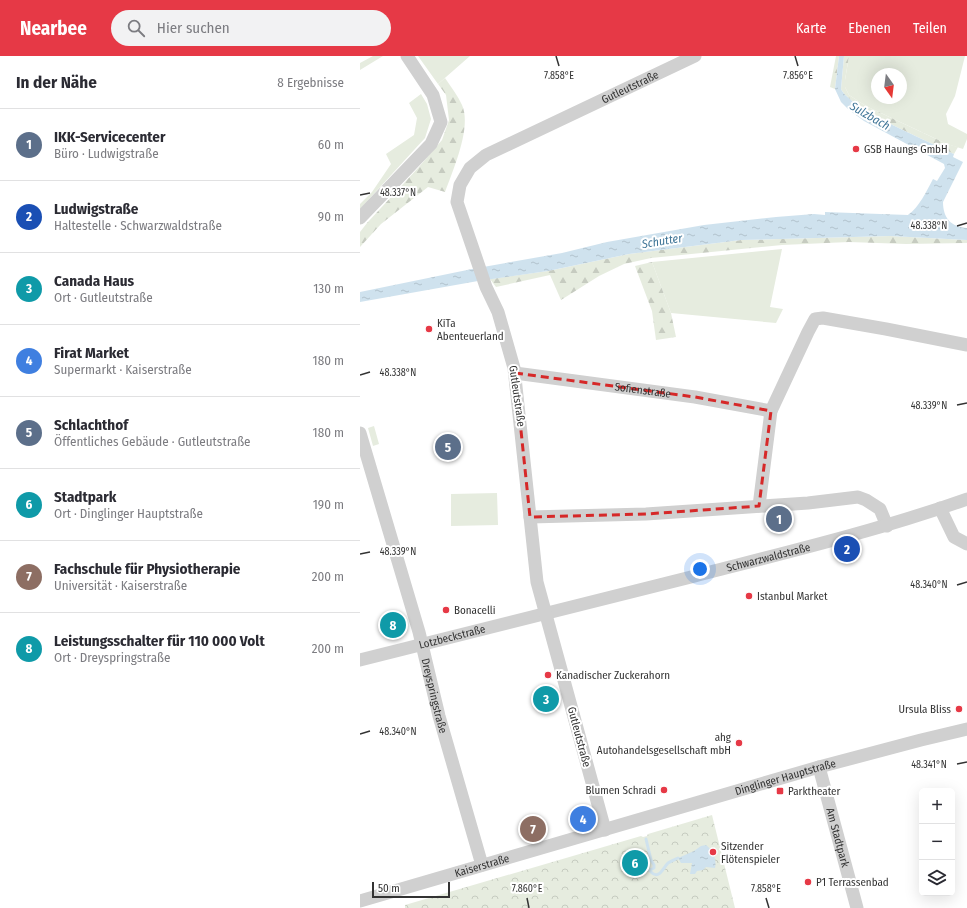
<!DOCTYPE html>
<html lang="de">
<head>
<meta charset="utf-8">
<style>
  body { margin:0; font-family:"Fira Sans Condensed",sans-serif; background:#f2f2f3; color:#2b2b33 }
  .controls { position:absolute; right:12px; bottom:12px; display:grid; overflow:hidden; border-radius:6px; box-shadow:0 4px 16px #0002 }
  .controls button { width:36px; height:36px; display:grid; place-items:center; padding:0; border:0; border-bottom:1px solid #e1e1e2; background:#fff; color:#2b2b33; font:20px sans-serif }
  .compass { position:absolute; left:511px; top:12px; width:36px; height:36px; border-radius:50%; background:#fff; box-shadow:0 4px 16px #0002; rotate:166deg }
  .scale { position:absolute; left:12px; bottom:10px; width:78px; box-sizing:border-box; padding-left:4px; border:2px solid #333; border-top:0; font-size:11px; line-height:14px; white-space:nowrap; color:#333; -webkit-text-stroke:3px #fff; paint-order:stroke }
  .you { position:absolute; left:340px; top:513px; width:14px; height:14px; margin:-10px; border:3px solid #fff; border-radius:50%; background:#1a73e8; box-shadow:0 0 0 6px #1a73e833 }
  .badge { display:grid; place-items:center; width:26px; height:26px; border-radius:50%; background:#e63946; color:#fff; font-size:13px; font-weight:700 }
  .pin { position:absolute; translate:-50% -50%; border:2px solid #fff; box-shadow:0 1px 4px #0006 }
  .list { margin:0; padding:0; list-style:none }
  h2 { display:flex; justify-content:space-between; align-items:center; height:52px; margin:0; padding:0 16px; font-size:17px }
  h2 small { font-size:13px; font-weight:400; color:#7c7c81 }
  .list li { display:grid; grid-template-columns:26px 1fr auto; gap:12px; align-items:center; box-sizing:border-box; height:72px; padding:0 16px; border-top:1px solid #e1e1e2 }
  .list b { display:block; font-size:15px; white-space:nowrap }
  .list p { margin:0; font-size:13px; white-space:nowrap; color:#7c7c81 }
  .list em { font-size:13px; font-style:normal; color:#7c7c81 }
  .icon { flex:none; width:22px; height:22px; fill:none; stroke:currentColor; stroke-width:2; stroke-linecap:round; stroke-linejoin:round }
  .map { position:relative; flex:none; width:607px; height:852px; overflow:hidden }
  header { display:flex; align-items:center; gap:24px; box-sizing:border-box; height:56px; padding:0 20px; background:#e63946; color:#fff }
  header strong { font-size:19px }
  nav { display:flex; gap:22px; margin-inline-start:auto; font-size:14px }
  .search { width:280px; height:36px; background:#f2f2f3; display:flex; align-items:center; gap:10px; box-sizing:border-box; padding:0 14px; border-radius:22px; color:#7c7c81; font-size:15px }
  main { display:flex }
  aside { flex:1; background:#fff }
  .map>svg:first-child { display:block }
  .green { fill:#e6ecdf; fill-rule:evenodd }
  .forest { fill:url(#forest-firs) }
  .park { fill:url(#park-crowns) }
  .water { fill:url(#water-ripples) }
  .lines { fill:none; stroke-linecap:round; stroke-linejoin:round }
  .stream { stroke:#cfe2ee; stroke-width:3 }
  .minor { stroke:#d0d0d0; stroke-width:13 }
  .marked { fill:none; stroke:#d62828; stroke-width:3; stroke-dasharray:8 5; stroke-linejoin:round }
  .ticks { fill:none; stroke:#333; stroke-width:1.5 }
  .poi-dot { fill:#e63946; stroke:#fff; stroke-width:1.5 }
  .labels { text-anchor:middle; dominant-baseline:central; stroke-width:4; stroke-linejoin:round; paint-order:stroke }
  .street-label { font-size:11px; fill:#333; stroke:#fff }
  .poi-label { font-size:11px; fill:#333; stroke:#fff; text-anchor:start }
  .water-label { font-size:12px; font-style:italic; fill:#3f7597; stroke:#fff }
  .ticks-label { font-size:10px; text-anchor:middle; fill:#333; stroke:#fff; stroke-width:4; stroke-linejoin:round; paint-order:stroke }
</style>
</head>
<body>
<header>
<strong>Nearbee</strong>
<div class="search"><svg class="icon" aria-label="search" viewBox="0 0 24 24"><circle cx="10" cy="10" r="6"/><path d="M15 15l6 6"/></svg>Hier suchen</div>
<nav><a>Karte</a><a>Ebenen</a><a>Teilen</a></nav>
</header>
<main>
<aside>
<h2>In der Nähe<small>8 Ergebnisse</small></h2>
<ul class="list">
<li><span class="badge" style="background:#5c6f8a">1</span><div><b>IKK-Servicecenter</b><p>Büro · Ludwigstraße</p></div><em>60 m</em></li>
<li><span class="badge" style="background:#1a4fb4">2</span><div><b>Ludwigstraße</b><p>Haltestelle · Schwarzwaldstraße</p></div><em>90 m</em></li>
<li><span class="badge" style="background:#0f9aa8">3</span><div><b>Canada Haus</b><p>Ort · Gutleutstraße</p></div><em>130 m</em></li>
<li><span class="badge" style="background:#3f7fe0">4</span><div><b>Firat Market</b><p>Supermarkt · Kaiserstraße</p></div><em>180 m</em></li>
<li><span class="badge" style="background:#5c6f8a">5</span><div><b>Schlachthof</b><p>Öffentliches Gebäude · Gutleutstraße</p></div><em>180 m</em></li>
<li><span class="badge" style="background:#0f9aa8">6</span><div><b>Stadtpark</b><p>Ort · Dinglinger Hauptstraße</p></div><em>190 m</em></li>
<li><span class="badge" style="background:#8d6e63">7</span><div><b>Fachschule für Physiotherapie</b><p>Universität · Kaiserstraße</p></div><em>200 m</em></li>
<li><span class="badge" style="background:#0f9aa8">8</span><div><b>Leistungsschalter für 110 000 Volt</b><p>Ort · Dreyspringstraße</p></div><em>200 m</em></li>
</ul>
</aside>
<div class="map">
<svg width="607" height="852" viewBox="0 0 607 852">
  <defs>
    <pattern id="forest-firs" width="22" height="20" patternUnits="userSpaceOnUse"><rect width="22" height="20" fill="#e6ecdf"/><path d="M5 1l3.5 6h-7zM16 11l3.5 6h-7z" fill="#c6cbc0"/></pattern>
    <pattern id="park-crowns" width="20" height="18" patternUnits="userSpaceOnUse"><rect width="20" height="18" fill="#e6ecdf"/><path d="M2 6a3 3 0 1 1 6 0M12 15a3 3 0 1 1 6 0" fill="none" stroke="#c6cbc0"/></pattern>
    <pattern id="water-ripples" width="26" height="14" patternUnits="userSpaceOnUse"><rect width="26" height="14" fill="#cfe2ee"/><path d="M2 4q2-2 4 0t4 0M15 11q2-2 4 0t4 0" fill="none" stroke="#b2c2cd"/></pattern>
  </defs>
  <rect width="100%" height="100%" fill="#fff"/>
  <path class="green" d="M13,0h10l-23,14v-7z
    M58,0h52l-32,28z
    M489,0h116l-10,40 -9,18 2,10 19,10v5l-4,10 -16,-5 -81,-38 -17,-11 -4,-8v-7zM517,18h24v24h-24z
    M61,38l6,10 4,15 -6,19 -65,71v-5l12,-12 19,-28 -5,-10 28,-19 3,-17 -8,-15z
    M422,193l-12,58 13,2 -7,14 -105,-10 -19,-51z
    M14,370l5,18 -6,2 -5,-18z
    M137,437l1,32 -47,1v-32z"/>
  <path class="forest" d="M476,0h3l-4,33 -5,-2z
    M484,0h5l-4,24v7l4,8 17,11 81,38 11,3 -4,7c-22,-11 -104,-45 -113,-65z
    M85,22c6,9 13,18 17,27 10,22 -9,65 -17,87l-17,-5 -47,37 -21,23v-15l7,-9 51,-55 24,-28 7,-20 -3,-25 -8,-11z
    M530,180l77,4v3l-61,1 -57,-2 -67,3 -131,13 -27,6 -25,12 -38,24 -11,-25 -54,12 -6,-8 58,-8 81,-17 112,-14z
    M292,206l19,51 5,24 -20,3 -4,-29 -17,-45z"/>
  <path class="park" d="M352,759l23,93h-330v-3l236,-69 2,1 4,-1 1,-2z"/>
  <path class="water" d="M479,0h5l-3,33c9,20 91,54 113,65l-1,3 10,5 -20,40c0,16 8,25 24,26v12l-77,-4 -149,4 -112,14 -81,17 -70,10 -118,21v-10l112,-23 90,-16 45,-11 97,-17 72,-8 38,-3 11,1v-3l83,3c12,-9 18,-23 25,-36l4,2 8,-13 -1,-4 -80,-43 -15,-11 -8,-8 -6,-13z
    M346,789c7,5 11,15 9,23l-9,-1 -3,3 -6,1 -2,3h-5l2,-11h-11l-3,-5 16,-7 7,-5z"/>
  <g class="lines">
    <path class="stream" d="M286,783l5,21 3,5v3l-4,2 1,2c8,8 12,-4 17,-9 3,-2 6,-3 10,-5"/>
    <g class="minor">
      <path d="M0,162l71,-74 10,-22 -8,-27 -26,-39"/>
      <path id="s1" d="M155,317l180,24 76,14"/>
      <path id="s2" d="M0,377l59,199 20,84 43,149"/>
      <path d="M399,450l12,-95 37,-79 7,-13 8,-1 63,11 81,16"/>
      <path d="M580,452l14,29 13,7"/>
      <path d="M170,461l116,-3 162,-11 50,-6 8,3 14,9 7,17"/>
      <path id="s3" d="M0,604c110,-28 220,-56 331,-83 93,-24 186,-46 276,-78"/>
      <path id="s4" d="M459,711l38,141"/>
      <path id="s5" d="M245,774l-68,-248 -23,-214 -16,-56 -12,-25 -29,-85 3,-17 10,-17 16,-13 209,-99"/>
      <path id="s6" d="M0,845l459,-134 102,-27 46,-11"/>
    </g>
  </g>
  <path class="marked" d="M155,317l180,24 76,14 -12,95 -113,8 -116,3z"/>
  <path class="ticks" d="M196,0l3,10M435,0l3,10M0,139l10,-2M597,170l10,-3M0,319l10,-3M597,349l10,-2M0,498l10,-2M597,529l10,-3M0,678l10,-3M597,708l10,-2M167,842l2,10M406,842l3,10"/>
  <g class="poi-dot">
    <circle cx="496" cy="93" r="4"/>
    <circle cx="69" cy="273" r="4"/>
    <circle cx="389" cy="540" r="4"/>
    <circle cx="86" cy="554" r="4"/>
    <circle cx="188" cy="619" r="4"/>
    <circle cx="599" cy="653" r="4"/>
    <circle cx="379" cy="687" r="4"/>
    <circle cx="304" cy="734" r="4"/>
    <rect x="416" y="731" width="8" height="8" rx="2"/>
    <circle cx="353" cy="796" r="4"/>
    <circle cx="448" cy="826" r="4"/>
  </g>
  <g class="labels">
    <g class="street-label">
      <text stroke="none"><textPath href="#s5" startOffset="865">Gutleutstraße</textPath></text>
      <text stroke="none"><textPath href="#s1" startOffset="129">Sofienstraße</textPath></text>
      <text transform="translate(157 340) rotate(82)">Gutleutstraße</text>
      <text stroke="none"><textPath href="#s3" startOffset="421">Schwarzwaldstraße</textPath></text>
      <text stroke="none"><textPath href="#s3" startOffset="95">Lotzbeckstraße</textPath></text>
      <text stroke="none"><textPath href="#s2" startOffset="273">Dreyspringstraße</textPath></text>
      <text transform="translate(219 681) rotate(75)">Gutleutstraße</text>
      <text stroke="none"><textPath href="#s6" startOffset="443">Dinglinger Hauptstraße</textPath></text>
      <text stroke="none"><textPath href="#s4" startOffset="73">Am Stadtpark</textPath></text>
      <text stroke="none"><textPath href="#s6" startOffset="127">Kaiserstraße</textPath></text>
    </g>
    <g class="poi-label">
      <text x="504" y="93">GSB Haungs GmbH</text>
      <text x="77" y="267">KiTa<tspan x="77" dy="13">Abenteuerland</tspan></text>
      <text x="397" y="540">Istanbul Market</text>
      <text x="94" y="554">Bonacelli</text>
      <text x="196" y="619">Kanadischer Zuckerahorn</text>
      <text x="591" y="653" text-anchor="end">Ursula Bliss</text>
      <text x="371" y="681" text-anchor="end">ahg<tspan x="371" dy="13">Autohandelsgesellschaft mbH</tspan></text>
      <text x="296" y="734" text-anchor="end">Blumen Schradi</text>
      <text x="428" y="735">Parktheater</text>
      <text x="361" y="790">Sitzender<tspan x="361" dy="13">Flötenspieler</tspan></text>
      <text x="456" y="826">P1 Terrassenbad</text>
    </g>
    <g class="water-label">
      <text transform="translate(510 60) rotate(30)">Sulzbach</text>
      <text transform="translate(302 185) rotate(-9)">Schutter</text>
    </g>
  </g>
  <g class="ticks-label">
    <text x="199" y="23">7.858°E</text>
    <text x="438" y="23">7.856°E</text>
    <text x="38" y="140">48.337°N</text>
    <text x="569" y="173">48.338°N</text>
    <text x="38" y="320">48.338°N</text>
    <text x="569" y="353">48.339°N</text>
    <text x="38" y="499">48.339°N</text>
    <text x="569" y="532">48.340°N</text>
    <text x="38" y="679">48.340°N</text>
    <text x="569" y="712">48.341°N</text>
    <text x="167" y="836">7.860°E</text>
    <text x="406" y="836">7.858°E</text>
  </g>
</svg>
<div class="controls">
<button>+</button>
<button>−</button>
<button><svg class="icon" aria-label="layers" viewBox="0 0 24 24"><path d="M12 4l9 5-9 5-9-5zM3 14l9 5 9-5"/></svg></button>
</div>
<svg class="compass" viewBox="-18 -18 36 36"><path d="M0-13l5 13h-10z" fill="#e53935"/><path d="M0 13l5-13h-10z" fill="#7c7c81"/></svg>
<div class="scale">50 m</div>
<div class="you"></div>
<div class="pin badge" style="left:419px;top:463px;background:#5c6f8a">1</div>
<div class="pin badge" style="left:487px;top:493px;background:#1a4fb4">2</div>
<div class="pin badge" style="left:186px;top:643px;background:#0f9aa8">3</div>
<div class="pin badge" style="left:223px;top:763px;background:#3f7fe0">4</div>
<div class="pin badge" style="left:88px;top:391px;background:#5c6f8a">5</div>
<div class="pin badge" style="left:275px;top:807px;background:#0f9aa8">6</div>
<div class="pin badge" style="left:173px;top:773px;background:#8d6e63">7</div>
<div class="pin badge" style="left:33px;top:569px;background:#0f9aa8">8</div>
</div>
</main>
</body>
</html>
